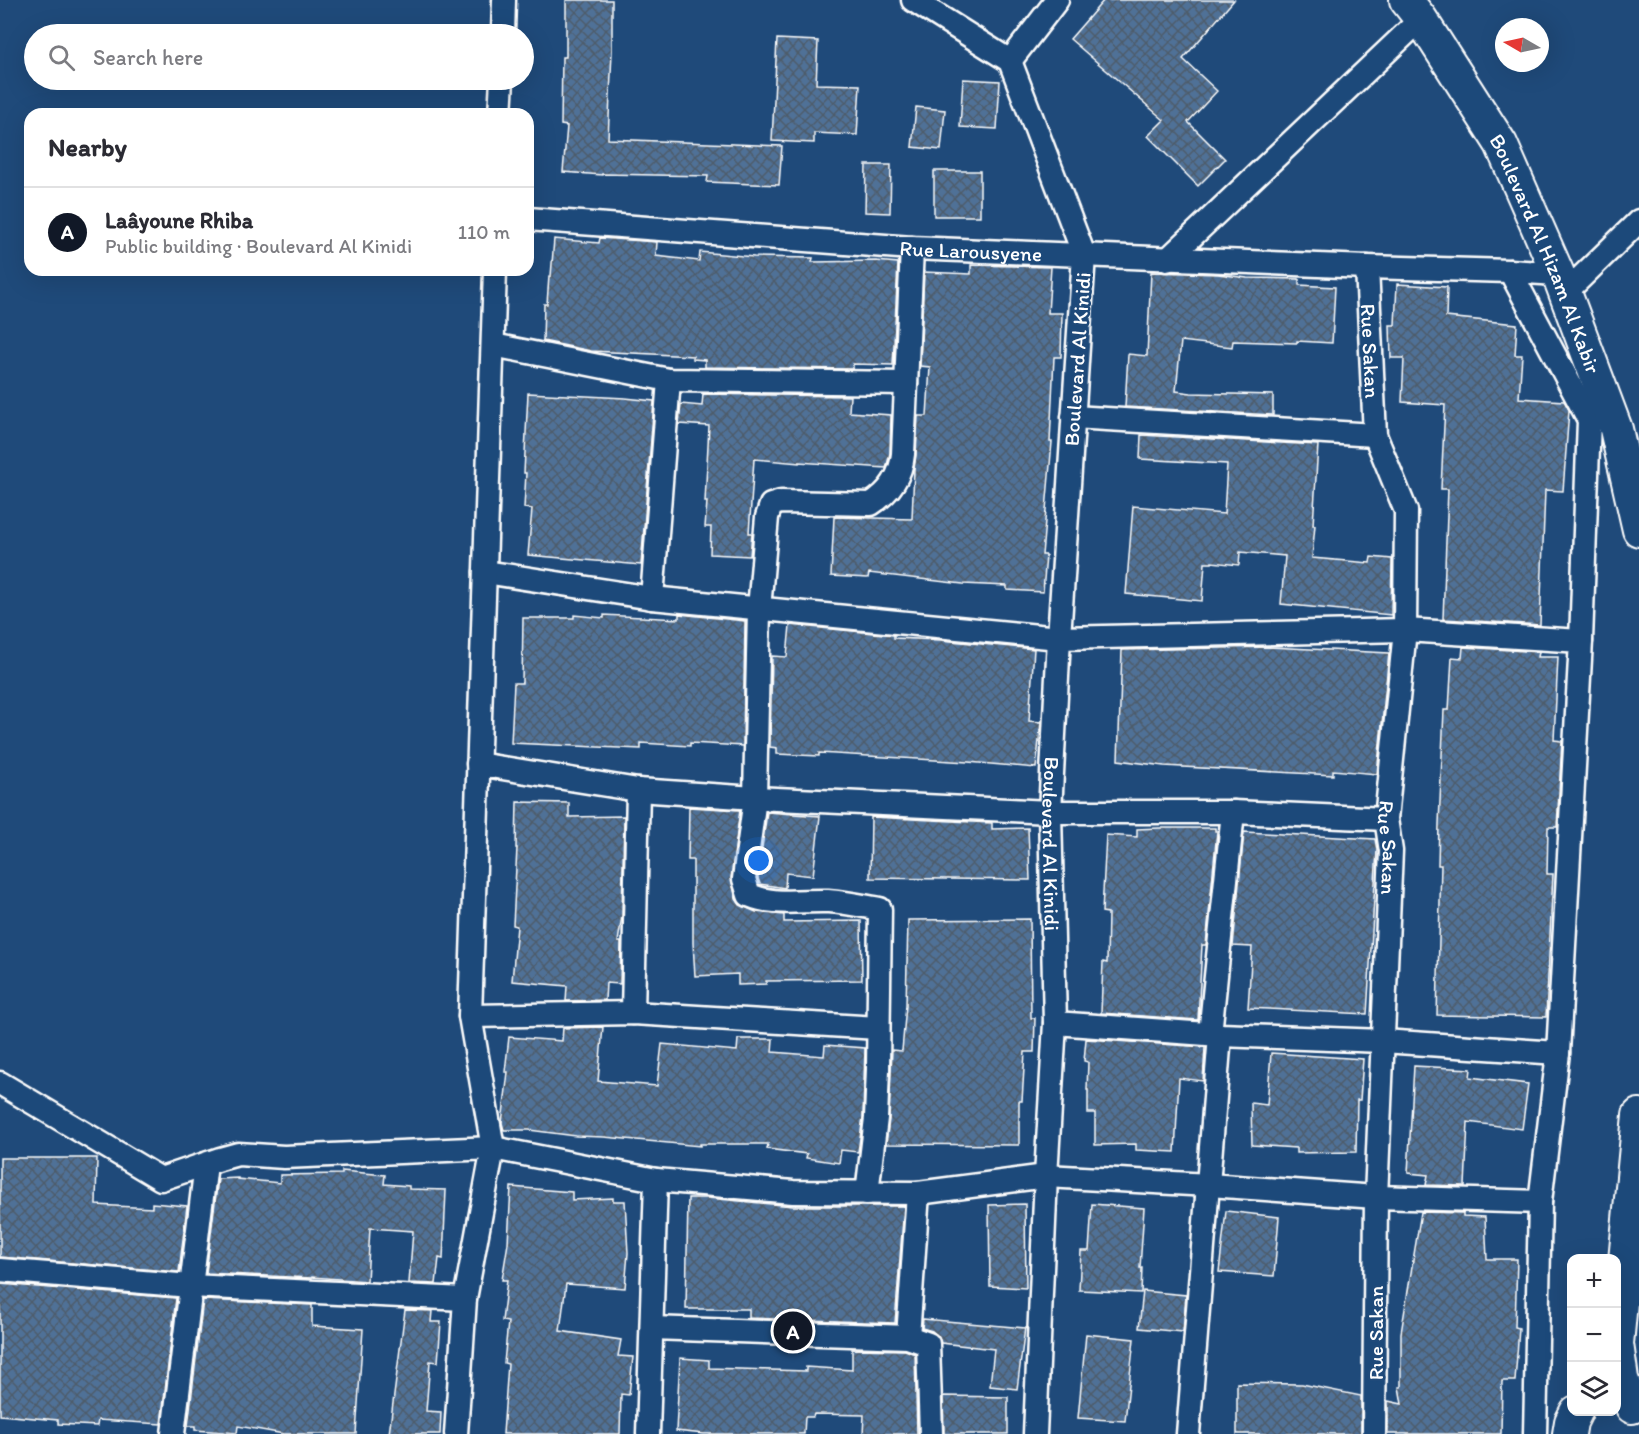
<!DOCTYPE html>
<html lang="en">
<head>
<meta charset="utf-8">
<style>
  body { margin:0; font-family:Itim,sans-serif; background:#f7f7f7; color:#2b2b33 }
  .controls { position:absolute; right:18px; bottom:18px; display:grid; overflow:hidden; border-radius:12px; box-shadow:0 6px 24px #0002 }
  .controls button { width:54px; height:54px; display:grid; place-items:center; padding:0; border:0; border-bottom:2px solid #e1e1e2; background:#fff; color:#2b2b33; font:30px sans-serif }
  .compass { position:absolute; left:1495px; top:18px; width:54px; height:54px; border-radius:50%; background:#fff; box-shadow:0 6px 24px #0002; rotate:279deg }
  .you { position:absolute; left:759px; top:861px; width:21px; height:21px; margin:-15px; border:4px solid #fff; border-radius:50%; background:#1a73e8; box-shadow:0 0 0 9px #1a73e833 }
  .badge { display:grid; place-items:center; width:39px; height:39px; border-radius:50%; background:#111827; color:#fff; font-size:20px; font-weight:700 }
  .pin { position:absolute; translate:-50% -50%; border:3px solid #fff; box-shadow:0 2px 6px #0006 }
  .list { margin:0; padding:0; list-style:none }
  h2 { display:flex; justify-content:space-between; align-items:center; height:78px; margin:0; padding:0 24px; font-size:26px }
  h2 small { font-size:20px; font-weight:400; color:#7c7c81 }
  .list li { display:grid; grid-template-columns:39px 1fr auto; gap:18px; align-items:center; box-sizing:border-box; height:90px; padding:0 24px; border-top:2px solid #e1e1e2 }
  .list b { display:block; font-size:22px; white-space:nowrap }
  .list p { margin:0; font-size:20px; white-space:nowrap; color:#7c7c81 }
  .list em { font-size:20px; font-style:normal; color:#7c7c81 }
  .icon { flex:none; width:33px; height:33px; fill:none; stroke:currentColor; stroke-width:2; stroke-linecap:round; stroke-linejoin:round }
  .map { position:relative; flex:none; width:1639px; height:1434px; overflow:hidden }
  .search { position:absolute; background:#fff; box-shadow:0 6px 24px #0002; left:24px; top:24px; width:510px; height:66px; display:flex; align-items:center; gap:15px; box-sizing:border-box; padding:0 21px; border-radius:33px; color:#7c7c81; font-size:22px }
  .panel { position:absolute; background:#fff; box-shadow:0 6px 24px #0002; left:24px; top:108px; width:510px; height:168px; border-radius:18px }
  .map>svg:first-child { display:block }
  .building { fill:url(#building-cross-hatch); stroke:#fff; stroke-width:1.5 }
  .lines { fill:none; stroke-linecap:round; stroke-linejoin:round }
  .street-casing { stroke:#fff; stroke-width:27 }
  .secondary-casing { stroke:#fff; stroke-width:36 }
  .street { stroke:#1f4a7a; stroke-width:22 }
  .secondary { stroke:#1f4a7a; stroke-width:32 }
  .labels { text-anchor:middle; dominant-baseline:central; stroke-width:5; stroke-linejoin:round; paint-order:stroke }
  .street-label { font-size:21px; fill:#fff; stroke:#1f4a7a }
</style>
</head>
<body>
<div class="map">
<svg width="1639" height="1434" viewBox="0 0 1639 1434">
  <defs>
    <pattern id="building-cross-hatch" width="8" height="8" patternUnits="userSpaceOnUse" patternTransform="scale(1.5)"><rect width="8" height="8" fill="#507197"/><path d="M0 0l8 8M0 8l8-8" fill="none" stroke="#4e5b6a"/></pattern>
  </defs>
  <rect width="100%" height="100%" fill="#1f4a7a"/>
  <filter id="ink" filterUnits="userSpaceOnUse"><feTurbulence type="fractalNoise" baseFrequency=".0167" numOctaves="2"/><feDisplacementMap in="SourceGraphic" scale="12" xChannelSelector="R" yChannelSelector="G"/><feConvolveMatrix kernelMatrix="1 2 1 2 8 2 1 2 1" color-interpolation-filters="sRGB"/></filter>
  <g filter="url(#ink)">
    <path class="building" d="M566,0h46v52l-4,87 174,7 -3,39 -72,-3 1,-6 -106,-2v1l-39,-3 4,-46 -6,-1 1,-68h4z
      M1104,0h130l-51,59 34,32 -29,31 37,37 -27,27 -50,-50 16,-16 -94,-81z
      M777,39l41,2 -2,43 44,1 -3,50 -43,-2v10l-42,-2z
      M963,79l37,2 -3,48 -37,-2z
      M916,107l29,3 -4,40 -29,-3z
      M866,165h25l-1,48 -25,-1z
      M934,171h46v45h-46z
      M600,238l57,4 -1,14 43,5 1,-9 54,5 59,1 -1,4 64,-1 22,2 -5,102 -40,-1v5l-148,-2v-7l-12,-1v-3l-102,-5 -48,-10 1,-37h3l2,-28h2l3,-37 45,4z
      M971,265l80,2 -3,46h14l-1,44h-7l-4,85h2l-10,113h4l-3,37 -36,-2v-4l-44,-2 -94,-11 -1,5 -37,-2 3,-59 78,2 2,-50 2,-14 2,-39h9l3,-49 -10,-1 4,-94 47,2z
      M1151,272l67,2 29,4 52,1v6l36,2 -3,56 -35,-2v2l-64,-2 -1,6 -51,-6 -5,50 15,2 82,2v20l-148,-8 3,-53 19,2z
      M1397,284l50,3 -1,30 71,7 -2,31h7l-3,43 45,3 5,9 -6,81 -18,-1 -5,135 -97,-6 5,-130h-7l4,-84 -43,-3 2,-44h-13l-1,-33h5z
      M528,393l97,5 29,3 -13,164 -113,-10 4,-46 -8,-1 2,-35h-2z
      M703,394l147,2 -1,16 42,3 -1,38 -3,12 -1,3 -87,-6v1l-45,-4 -5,74h3l-2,23 -40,-2 1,-27h-6l2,-25h-2l4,-76 -30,-2 2,-20 21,2z
      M1141,435l177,10 -5,80h2l-3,33 58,5 1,-6 21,2 -1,56 -110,-11 4,-48 -45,-4 -1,13 -27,-3v1h-7l-3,38 -76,-7 7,-88 91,8 3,-50 -87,-5z
      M679,614l66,7 -2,125 -53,-3v3l-49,-3v6l-130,-6 3,-60h8l1,-65h51v-3l30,3v-3l75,4z
      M790,625l104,10v3l46,2 94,9 -5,72 12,1 -5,46 -68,-6 -149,-9v3l-42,-2v-6l-7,-1 2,-91 15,1z
      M1270,647l119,6 -12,121 -44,-4v5l-169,-9 -46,-6 4,-110z
      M1463,647l76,5 -1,5h20l-4,83 8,1 -5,86h-9l-1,47h6l-7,143 -109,-2 4,-150h-3l1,-41 5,-114h5l3,-53 10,1z
      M517,802l52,1v14l55,-1 -2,100 -4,26h3l-1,42 -14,-1 -1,17 -39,1 1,-15 -55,-5 5,-55 -4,-1 4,-77h-1z
      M689,807l51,3 -9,68 5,21 4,6 16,7 28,3v7l77,-1 1,59 -96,1v3l-28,1v-11l-43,2 -2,-33v-83h-5z
      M767,812l53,4 -7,60 -27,-3 -1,15 -25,-4 -2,-6z
      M871,817l121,6v6l36,-1 2,52 -160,-2z
      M1159,828h56v3h2l-11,114h-4l-4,75 -97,-7 2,-51 4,1 1,-50 -6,-1 4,-77 31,2v-8z
      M1244,832l131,7 2,11 -10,164 -119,-6 4,-61 -19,-1z
      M1030,919l1,99h4l-1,34h-9l-3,49h-3v44l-133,-1 3,-25 3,-69 10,1 4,-46 2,-85z
      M603,1027l-5,54 59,5 5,-42 75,7 1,-12h35l-1,13 52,4 1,-11 40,3 -2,69 -5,35 -17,-2 -2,13 -33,-5 1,-4 -40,-5 1,-5h-68v2l-96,-9 -28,-1 -47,-6h-25l-2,-7 6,-51h-3l4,-35 53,4 1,-13z
      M1086,1039l119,8 -2,34 -24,-3 -4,74 -39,-2v-6l-41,1v-32h-7v-23h-1l1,-28 -4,-1z
      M1271,1053l92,6 -3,41h-3l-1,52 -60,1v-5l-44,-3 -1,-42 16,2z
      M1414,1066l57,3 -1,8 58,7 -6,45 -54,-7 -3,64 -39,-1 2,-10 -20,-2z
      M0,1158h97l-1,47 56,3v-5l35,3 -8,66 -179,-15z
      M342,1171l43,4 -1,9 25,2v3l37,1 -3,69 -4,-1 -3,26 -27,-1 4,-52 -43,-3 -3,53 -55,-4v1l-106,-5 12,-94 20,-1v1l42,4v-8l62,-1z
      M511,1187l61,5v8l41,-2v3h12l3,52 -3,35 -59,-4 -6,47 61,9 -3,16 15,1 -4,38 -8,-1 -1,40h-117l5,-70 -4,-1 4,-41 -6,-1 5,-41h-5l6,-37z
      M688,1198h20l85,8h111l-9,117 -146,-5v-9h-63z
      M1025,1204l1,84 -36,-2 -1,-81z
      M1092,1204l52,4 -4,60h2l-1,25 -62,-3 2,-39h8z
      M1226,1211l53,6 -5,59 -55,-4z
      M1421,1212l42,1v3l22,1 2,42h30l-2,68 4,1 -4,53h-13l-1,53h-113v-33l14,3 -3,-17h2v-54z
      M0,1284l176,14 -15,126 -63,-4 -1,6 -39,-2v-4l-58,-5z
      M1143,1291l43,4 -3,37 -44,-4z
      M203,1300l109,5v21l51,3 -7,105h-72l-46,-8 -1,7 -42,-3v-4h-7z
      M405,1310l27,1 -1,11h10l-3,40 -8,-1 -4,50 15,1 -1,22h-51z
      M923,1319l102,9 -8,61 -27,-3 4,-37 -53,-6 -3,-7 -6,-5 -10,-3z
      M1086,1334l48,5 -9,82 -47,-3z
      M852,1349l53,1 10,4 2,80h-54l1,-19 -50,-1 -1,3h-8l-1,17h-100l-28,-3 4,-73 29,2v8l97,3v-4l46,3z
      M1237,1383l65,1 59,12v38h-124z
      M943,1396l65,1v37h-64z"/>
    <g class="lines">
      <g class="street-casing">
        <g id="street">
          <path id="s1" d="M913,0l97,61 74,194 -25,383 -9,174 5,211 -9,153 -11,258"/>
          <path d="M503,34l1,-34"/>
          <path d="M1010,61l47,-61"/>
          <path d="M500,114l2,-34"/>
          <path id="s2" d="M528,219l384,29 455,19 143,4 48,3"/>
          <path d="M1167,260l254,-241"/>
          <path id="s3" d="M1367,267l8,168 31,76 -1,119 -19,189 5,32 -15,346 -2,237"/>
          <path d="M1510,271l79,149 -8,221 -23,412 -18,149 -5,232"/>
          <path d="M1565,293l74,-72"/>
          <path d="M493,345l176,35 237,3"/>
          <path d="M1073,417l302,18"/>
          <path d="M485,572l167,26 407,40 346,-8 176,11"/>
          <path d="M652,598l17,-218"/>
          <path d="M478,764l160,26 117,8 295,14h183l153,7"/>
          <path d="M633,1013l5,-223"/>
          <path d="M470,1016l163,-3 245,15"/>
          <path d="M1055,1023l165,12 163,6 175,12"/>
          <path d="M1210,1034l23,-222"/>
          <path d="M0,1083l161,96 59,-20 18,-5 46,3 209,-9 163,32 137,12 125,1 128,-17 163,9 167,12 164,5"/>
          <path d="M867,1193l9,-75 2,-49 2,-160c-17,-3 -34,-7 -52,-8 -27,-1 -53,5 -79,-6l-5,-16 11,-81 4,-189 8,-92 4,-12 10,-3 90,2c19,-12 30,-28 32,-50l9,-206"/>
          <path d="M0,1270l190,16 275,13"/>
          <path d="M652,1328l256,9 20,7 3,90"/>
          <path d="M908,1337l10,-144"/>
          <path d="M173,1434l33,-270"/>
          <path d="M456,1434l9,-135 28,-151 -23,-132 25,-746"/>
          <path d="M648,1434l8,-254"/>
          <path d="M1188,1434l32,-399"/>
        </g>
      </g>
      <g class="secondary-casing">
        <g id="secondary">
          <path id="s4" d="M1406,0l15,19 80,125 57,130 58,155 23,101"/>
          <path d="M1632,1407l-10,-28 -5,-35 22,-229"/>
          <path d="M1569,1434l2,-12 5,-10"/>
        </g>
      </g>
      <use href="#street" class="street"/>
      <use href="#secondary" class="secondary"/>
    </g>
  </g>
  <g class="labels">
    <g class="street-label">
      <text stroke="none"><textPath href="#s2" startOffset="444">Rue Larousyene</textPath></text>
      <text stroke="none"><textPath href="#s4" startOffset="291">Boulevard Al Hizam Al Kabir</textPath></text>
      <text stroke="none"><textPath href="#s3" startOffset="84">Rue Sakan</textPath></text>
      <text transform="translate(1077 359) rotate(-86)">Boulevard Al Kinidi</text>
      <text stroke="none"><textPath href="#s1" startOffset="912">Boulevard Al Kinidi</textPath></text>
      <text stroke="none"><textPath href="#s3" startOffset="588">Rue Sakan</textPath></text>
      <text transform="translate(1375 1333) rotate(-90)">Rue Sakan</text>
    </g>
  </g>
</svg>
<div class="controls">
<button>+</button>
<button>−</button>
<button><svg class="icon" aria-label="layers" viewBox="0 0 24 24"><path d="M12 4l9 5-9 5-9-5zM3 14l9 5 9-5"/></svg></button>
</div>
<svg class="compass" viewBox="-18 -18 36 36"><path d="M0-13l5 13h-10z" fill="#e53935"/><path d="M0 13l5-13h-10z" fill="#7c7c81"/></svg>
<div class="you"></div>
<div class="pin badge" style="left:793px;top:1331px">A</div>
<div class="search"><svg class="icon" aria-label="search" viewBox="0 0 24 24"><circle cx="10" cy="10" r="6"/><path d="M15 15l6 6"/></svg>Search here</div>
<section class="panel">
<h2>Nearby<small></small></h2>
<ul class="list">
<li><span class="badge">A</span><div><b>Laâyoune Rhiba</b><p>Public building · Boulevard Al Kinidi</p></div><em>110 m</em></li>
</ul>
</section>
</div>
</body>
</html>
